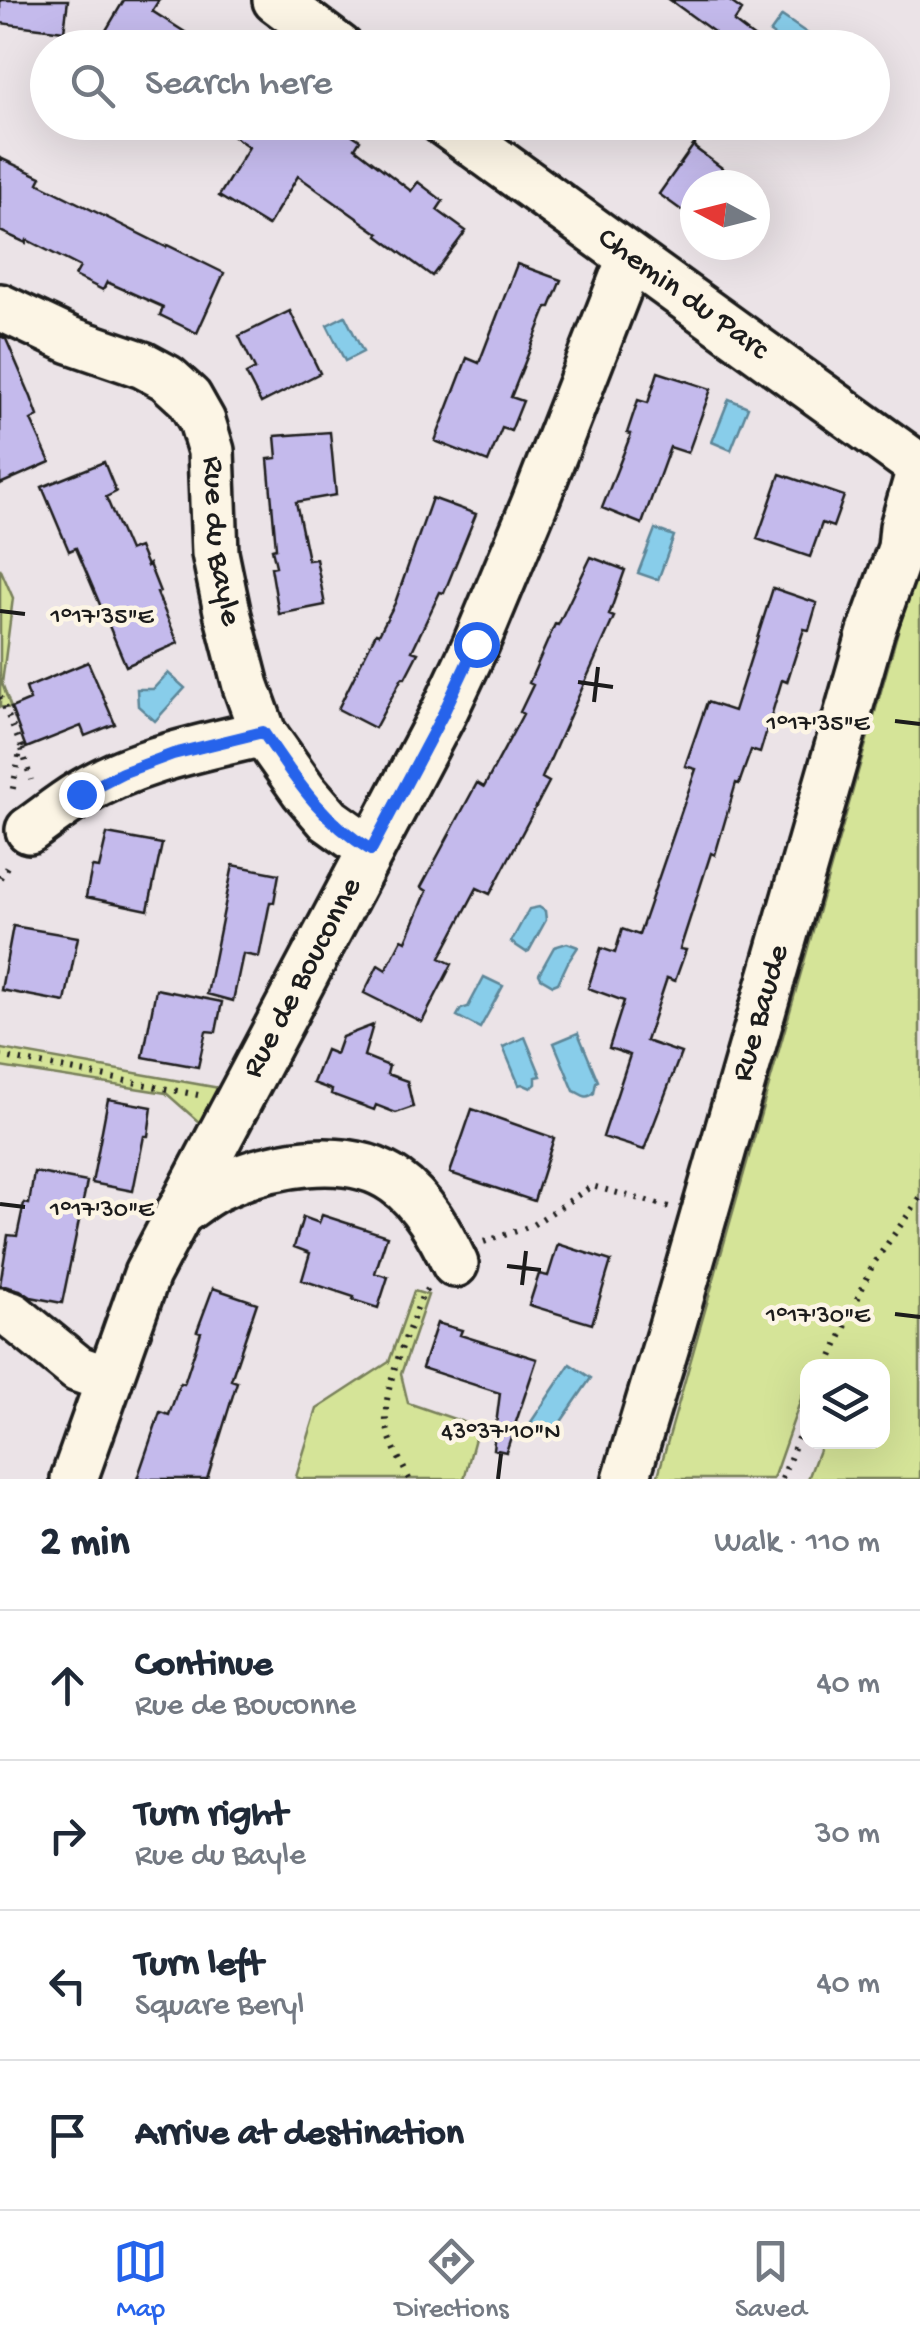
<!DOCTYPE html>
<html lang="en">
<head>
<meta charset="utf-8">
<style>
  body { margin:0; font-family:"Gochi Hand",sans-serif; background:#f2f2f3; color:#1f2937 }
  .controls { position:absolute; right:30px; bottom:30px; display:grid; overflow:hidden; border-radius:20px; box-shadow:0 10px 40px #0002 }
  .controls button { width:90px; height:90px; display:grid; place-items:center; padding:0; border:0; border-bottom:2px solid #e0e1e3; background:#fff; color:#1f2937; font:50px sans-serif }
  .compass { position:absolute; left:680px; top:170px; width:90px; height:90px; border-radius:50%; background:#fff; box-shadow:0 10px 40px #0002; rotate:277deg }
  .stop { position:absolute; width:30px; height:30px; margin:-22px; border:8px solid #2563eb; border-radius:50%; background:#fff }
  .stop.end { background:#2563eb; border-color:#fff; box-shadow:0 2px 10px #0008 }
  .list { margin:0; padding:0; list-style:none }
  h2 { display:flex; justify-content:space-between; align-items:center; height:130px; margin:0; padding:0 40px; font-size:42px }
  h2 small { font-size:32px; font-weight:400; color:#747a83 }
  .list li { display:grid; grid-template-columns:65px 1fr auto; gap:30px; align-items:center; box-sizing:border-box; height:150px; padding:0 40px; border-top:2px solid #e0e1e3 }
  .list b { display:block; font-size:38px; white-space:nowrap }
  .list p { margin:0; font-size:32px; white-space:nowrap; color:#747a83 }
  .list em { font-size:32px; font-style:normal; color:#747a83 }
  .icon { flex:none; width:55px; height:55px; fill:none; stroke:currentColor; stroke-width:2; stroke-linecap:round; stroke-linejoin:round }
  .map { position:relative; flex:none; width:920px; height:1479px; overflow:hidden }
  .search { position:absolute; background:#fff; box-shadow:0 10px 40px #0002; left:30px; right:30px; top:30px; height:110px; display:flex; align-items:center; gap:25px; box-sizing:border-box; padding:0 35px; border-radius:55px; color:#747a83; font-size:38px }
  .sheet { height:730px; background:#fff }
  nav { display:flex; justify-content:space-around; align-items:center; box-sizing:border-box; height:140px; border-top:2px solid #e0e1e3; background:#fff; font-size:28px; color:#747a83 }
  nav a { display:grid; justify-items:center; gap:5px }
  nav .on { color:#2563eb }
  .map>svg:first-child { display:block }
  .green { fill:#d5e498; stroke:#78805a; stroke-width:2.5 }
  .water { fill:#88cdea; stroke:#5d8698; stroke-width:2.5 }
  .building { fill:#c4baec; stroke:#1c1c1c; stroke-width:2.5 }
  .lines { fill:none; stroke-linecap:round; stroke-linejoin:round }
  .minor-casing { stroke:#1c1c1c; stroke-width:52 }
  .path { stroke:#1c1c1c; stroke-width:6; stroke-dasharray:2.5 8; stroke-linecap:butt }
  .minor { stroke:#fcf5e5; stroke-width:45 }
  .route { stroke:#2563eb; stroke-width:12 }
  .ticks { fill:none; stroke:#1c1c1c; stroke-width:4 }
  .labels { text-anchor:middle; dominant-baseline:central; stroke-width:9; stroke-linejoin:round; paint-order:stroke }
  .street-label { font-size:32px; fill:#1c1c1c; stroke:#fcf5e5 }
  .ticks-label { font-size:25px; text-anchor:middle; fill:#1c1c1c; stroke:#fcf5e5; stroke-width:9; stroke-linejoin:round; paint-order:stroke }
</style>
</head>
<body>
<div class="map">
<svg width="920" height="1479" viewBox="0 0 920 1479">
  <rect width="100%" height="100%" fill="#ebe3e7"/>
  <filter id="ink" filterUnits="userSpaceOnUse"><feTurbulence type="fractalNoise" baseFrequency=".01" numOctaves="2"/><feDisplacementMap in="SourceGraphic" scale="20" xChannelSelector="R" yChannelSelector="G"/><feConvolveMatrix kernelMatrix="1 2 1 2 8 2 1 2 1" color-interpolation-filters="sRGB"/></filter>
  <g filter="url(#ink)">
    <path class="green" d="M920,554v925h-112l14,-37h60v-76h-74l-1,16 -34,97h-116z
      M0,568l13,30 -11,85 9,25 -11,-1z
      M0,1047l1,2 218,39 -19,35 -34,-30 -166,-26z
      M414,1291l14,4 -27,79 7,29 70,24 -14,52h-163l-5,-2 21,-68 72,-47z"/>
    <path class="water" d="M782,16l35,24 -5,7h-22l-20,-14z
      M345,316l18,36 -18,9 -18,-36z
      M729,399l19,8 -17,43 -19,-8z
      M655,529l19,7 -16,44 -20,-7z
      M168,673l17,15 -30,33 -17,-15 -1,-17h16z
      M539,907l6,4 1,9 -17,31 -3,1 -15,-10 18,-33z
      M567,943l11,4 -10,15 -10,21 -5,2 -12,-7 -2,-4 15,-27z
      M484,977l19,9 -23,42 -23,-12 4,-7 7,-2z
      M578,1033l20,48 -2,1 -2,11c-9,8 -13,0 -20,-2l-20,-48z
      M525,1037l16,39 -5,1v7l-5,4 -9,-4 -3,1 -16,-38z
      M570,1364l21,14 -35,51 -9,-5 -8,4 -8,-6z"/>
    <path class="building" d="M0,0h68l-4,31 -64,-8z
      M124,0h35l-7,11 58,37h-80l-25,-16z
      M670,0h58l14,10 -8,12 34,26h-65l11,-16z
      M214,122h119l27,18 -5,8 56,43 7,-9 25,19 -6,9 29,21 -34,45 -54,-40 1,-2 -81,-58 -30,50 -49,-30 30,-49z
      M695,143v5l50,37h-50v35l-36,-26z
      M0,158l41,19 -3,6 128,64 1,-2 57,28 -27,60 -37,-18 3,-8 -56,-25 -4,8 -28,-14 5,-9 -53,-27 -1,3 -26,-12z
      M517,264l44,16 -11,27h-3l-36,90 12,4 -12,30 -9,-3 -14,34 -53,-21 32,-83 12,5z
      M290,311l30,62 -59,30 -15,-29 9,-5 -16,-33z
      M0,336l6,3 25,58 7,19 -7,4 19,42 -50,22z
      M658,372l53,17 -23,64 -18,-6 -28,77 -40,-16 29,-74 -4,-1 11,-33 10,3z
      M330,432l6,63 -40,7 12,58 8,-1 9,46 -46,9 -8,-47 5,-1 -4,-17 4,-1 -8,-89 9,-1 -2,-22z
      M104,462l12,30 -10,5 23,54 10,-4 8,19 2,-2 11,28 -3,1 21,50 -52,23 -50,-118 -7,3 -27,-64z
      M780,474l64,22 -11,31 -11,-4 -12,34 -53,-18z
      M432,498l44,16 -32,79 -4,-1 -28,59 6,2 -13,25h-3l-27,50 -37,-19 38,-76 3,1 16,-31z
      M591,557l34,13 -16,45 5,2 -72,161 7,4 -59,112 -13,-6 -37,70 12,6 -30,58 -58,-29 14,-28 8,5 16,-31 4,2 21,-50 -6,-4 56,-104 7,4 39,-73 -3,-2 13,-27 -4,-2 26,-59 3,1z
      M773,588l44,15 -8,27 -5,-1 -17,53 -5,-2 -22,73 -9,-3 -12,34 -3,-1 -21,72 -4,-2 -31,96 6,1 -11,31 -8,-3 -21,63 35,12 -37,97 -41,-13 27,-82 -21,-7 15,-47 -36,-13 13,-40 14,5 7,-24 17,6 57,-166 -11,-3 22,-64 27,9z
      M88,662l27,62 -30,12 -4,-10 -55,22 -15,-40 19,-8 -4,-12z
      M107,834l55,10 -14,66 -62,-13 6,-30 7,1z
      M233,865l46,9 -5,28h-4l-11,55 -16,-3 -10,47 -26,-7z
      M13,926l65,11 -13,65 -64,-12z
      M156,989l66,13 -6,30 -10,-1 -8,36 -55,-10z
      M373,1025l-9,31 25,10 -2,8 20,7 6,26 -17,6 -20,-8 -2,5 -43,-16 1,-4 -19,-7 13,-33 10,4 6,-17z
      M108,1099l44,8 -4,29h-4l-11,55 -41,-8z
      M472,1109l82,29 -20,63 -84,-28z
      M34,1172l53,10 -25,121 -31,-6 -11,-7 -20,-5 8,-50 9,1 7,-33 5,1z
      M322,1215l65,21 -12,37 13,4 -10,31 -25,-8 1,-3 -52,-17 8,-27 -16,-6 9,-30 16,6z
      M558,1244l53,17 -19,63 -63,-19 10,-31 9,2z
      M213,1288l44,15 -26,77 6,2 -30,97h-70l23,-67 9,3 11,-32 4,1 17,-52 -4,-1z
      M437,1323l25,7 -2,5 77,24 -31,93 -13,-3 7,-56 -78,-25z"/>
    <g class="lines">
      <g class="minor-casing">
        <g id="minor">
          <path d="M276,0l64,48"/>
          <path id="s1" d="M443,122l477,345"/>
          <path id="s2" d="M0,307l70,33 73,25 24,13 22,20 13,23 9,30 4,102 13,63 18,70 17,47 41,58 25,29 42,30"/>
          <path d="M29,830c17,-12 33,-25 51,-36 55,-34 121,-46 183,-61"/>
          <path d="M178,1214c12,-8 25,-19 39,-26 50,-24 131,-41 179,-6 27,19 45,53 59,82"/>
          <path d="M0,1311l12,4 66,54 31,11"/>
          <path id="s3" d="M74,1479l73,-205 296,-560 33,-70 58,-139 96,-246"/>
          <path id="s4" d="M626,1479l47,-156 198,-691 30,-84 2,-21 17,-58"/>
        </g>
      </g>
      <path class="path" d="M0,697l21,49 -9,47
        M22,749l9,31
        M0,878l10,-16
        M0,1056l198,39
        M484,1242l47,-16 61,-40 77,21
        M828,1366l45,-102 47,-66
        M409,1479c-8,-18 -21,-38 -23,-58 -3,-36 24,-93 37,-127l5,-6
        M782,1479l26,-67"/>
      <use href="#minor" class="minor"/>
    </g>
  </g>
  <g class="lines" filter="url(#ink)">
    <path class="route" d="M81,794l41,-21 51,-19 90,-22c33,48 57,87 108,118l72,-136 33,-70"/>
  </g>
  <path class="ticks" d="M0,611l25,3M578,682l35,5M594,702l4,-35M895,721l25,3M0,1204l25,3M507,1266l34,4M522,1285l4,-34M895,1314l25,3M498,1479l3,-25"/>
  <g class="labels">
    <g class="street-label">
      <text stroke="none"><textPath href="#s1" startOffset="295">Chemin du Parc</textPath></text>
      <text stroke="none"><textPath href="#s2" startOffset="360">Rue du Bayle</textPath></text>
      <text stroke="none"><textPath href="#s3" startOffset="552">Rue de Bouconne</textPath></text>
      <text stroke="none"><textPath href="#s4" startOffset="485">Rue Baude</textPath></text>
    </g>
  </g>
  <g class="ticks-label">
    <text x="102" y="623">1°17'35"E</text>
    <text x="818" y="730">1°17'35"E</text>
    <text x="102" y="1216">1°17'30"E</text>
    <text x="818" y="1322">1°17'30"E</text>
    <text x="501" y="1438">43°37'10"N</text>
  </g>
</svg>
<div class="controls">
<button><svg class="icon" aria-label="layers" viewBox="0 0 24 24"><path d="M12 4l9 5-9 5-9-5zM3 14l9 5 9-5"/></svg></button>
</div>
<svg class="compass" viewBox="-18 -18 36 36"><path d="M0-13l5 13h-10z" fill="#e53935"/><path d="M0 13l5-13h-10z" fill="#747a83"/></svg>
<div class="stop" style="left:476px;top:644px"></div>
<div class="stop end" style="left:81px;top:794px"></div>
<div class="search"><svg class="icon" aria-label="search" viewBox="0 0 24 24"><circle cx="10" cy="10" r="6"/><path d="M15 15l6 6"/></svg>Search here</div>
</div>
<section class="sheet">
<h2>2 min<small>Walk · 110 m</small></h2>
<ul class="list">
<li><svg class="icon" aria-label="ahead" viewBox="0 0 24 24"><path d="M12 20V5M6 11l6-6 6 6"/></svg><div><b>Continue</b><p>Rue de Bouconne</p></div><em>40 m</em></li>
<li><svg class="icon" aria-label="right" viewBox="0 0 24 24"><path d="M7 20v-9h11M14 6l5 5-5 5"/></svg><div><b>Turn right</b><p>Rue du Bayle</p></div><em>30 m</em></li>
<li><svg class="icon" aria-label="left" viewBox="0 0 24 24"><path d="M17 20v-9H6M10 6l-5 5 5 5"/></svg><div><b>Turn left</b><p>Square Beryl</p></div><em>40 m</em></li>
<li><svg class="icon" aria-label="arrive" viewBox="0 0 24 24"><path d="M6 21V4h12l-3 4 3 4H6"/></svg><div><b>Arrive at destination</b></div></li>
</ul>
</section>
<nav>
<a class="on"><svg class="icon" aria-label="map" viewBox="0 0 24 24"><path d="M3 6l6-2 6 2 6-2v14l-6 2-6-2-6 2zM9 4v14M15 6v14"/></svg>Map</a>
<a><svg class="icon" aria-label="directions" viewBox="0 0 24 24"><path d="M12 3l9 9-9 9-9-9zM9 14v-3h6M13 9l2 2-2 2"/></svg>Directions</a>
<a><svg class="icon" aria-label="saved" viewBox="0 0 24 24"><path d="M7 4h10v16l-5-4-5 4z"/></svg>Saved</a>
</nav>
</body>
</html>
